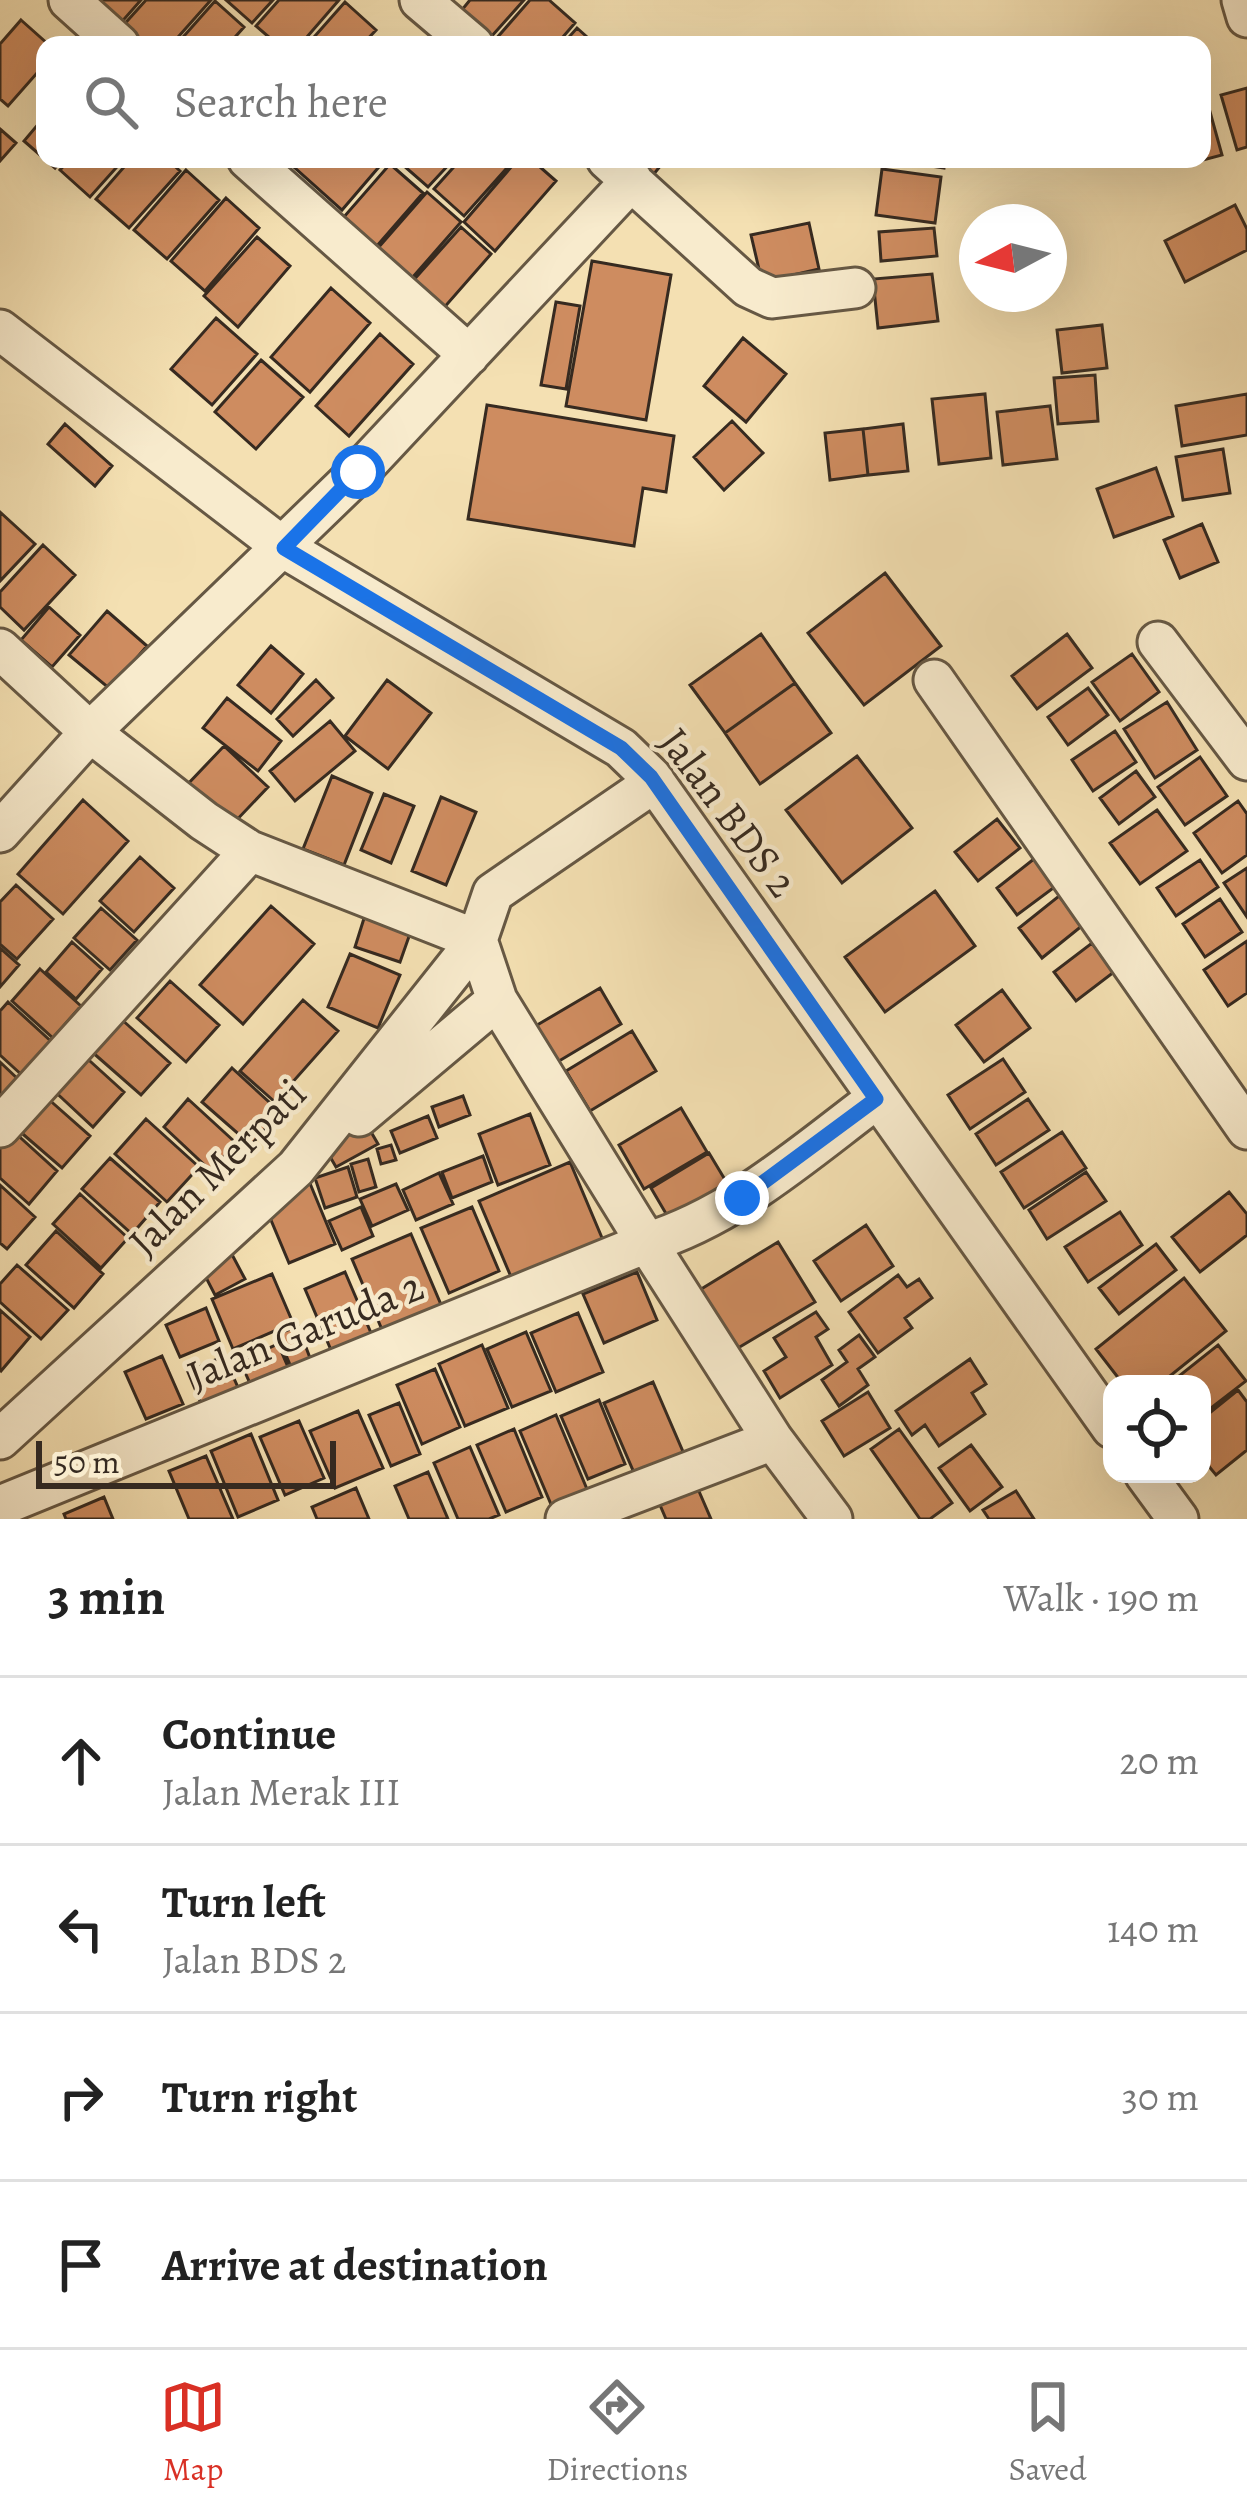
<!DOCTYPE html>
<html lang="en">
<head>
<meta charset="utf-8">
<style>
  body { margin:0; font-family:Alegreya,serif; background:#f6f6f6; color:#222 }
  .controls { position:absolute; right:36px; bottom:36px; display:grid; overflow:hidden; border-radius:24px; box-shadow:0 12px 48px #0002 }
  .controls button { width:108px; height:108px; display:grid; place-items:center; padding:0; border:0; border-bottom:3px solid #e0e0e0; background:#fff; color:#222; font:60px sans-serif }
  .compass { position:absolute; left:959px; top:204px; width:108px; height:108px; border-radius:50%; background:#fff; box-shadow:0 12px 48px #0002; rotate:263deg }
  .scale { position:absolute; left:36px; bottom:30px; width:300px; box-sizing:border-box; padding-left:12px; border:6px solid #362a20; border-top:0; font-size:33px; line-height:42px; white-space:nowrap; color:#362a20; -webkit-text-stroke:9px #f8ebcd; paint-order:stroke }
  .stop { position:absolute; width:36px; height:36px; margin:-27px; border:9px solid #1a73e8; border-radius:50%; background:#fff }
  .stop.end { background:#1a73e8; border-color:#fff; box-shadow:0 3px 12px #0008 }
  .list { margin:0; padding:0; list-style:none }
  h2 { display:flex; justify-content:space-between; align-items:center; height:156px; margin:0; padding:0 48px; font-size:51px }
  h2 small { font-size:39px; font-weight:400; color:#767676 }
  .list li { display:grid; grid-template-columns:78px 1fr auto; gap:36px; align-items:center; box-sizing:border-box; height:168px; padding:0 48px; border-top:3px solid #e0e0e0 }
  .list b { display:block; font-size:45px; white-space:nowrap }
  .list p { margin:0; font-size:39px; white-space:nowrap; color:#767676 }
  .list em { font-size:39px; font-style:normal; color:#767676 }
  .icon { flex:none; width:66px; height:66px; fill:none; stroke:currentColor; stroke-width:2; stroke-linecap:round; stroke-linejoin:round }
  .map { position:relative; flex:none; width:1247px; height:1519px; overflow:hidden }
  .search { position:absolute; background:#fff; box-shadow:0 12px 48px #0002; left:36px; right:36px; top:36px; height:132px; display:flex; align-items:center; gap:30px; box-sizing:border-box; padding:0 42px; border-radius:24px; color:#767676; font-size:45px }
  .sheet { height:828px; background:#fff }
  nav { display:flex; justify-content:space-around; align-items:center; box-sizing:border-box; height:168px; border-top:3px solid #e0e0e0; background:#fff; font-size:33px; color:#767676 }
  nav a { display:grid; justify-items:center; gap:6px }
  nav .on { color:#d93025 }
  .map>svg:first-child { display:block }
  .building { fill:#ce8c60; stroke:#362a20; stroke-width:3 }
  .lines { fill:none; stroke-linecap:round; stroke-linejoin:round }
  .street-casing { stroke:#665844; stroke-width:45 }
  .street { stroke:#f8ebcd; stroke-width:39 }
  .route { stroke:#1a73e8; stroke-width:15 }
  .labels { text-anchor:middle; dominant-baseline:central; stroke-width:9; stroke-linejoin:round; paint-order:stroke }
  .street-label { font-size:42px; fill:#362a20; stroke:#f8ebcd }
</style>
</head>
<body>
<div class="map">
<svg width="1247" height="1519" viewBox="0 0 1247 1519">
  <rect width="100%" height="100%" fill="#f4e0b2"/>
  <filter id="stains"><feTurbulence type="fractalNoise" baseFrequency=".00167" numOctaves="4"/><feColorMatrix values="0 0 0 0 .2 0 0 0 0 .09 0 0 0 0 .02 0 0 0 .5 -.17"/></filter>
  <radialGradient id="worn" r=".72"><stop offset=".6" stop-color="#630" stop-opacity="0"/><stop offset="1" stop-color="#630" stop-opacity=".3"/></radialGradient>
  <path class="building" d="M84,0h57l-30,34z
    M146,0h65l-40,45h-33l-18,-16z
    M226,0h47l-21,23z
    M279,0h60l-39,45h-22l-22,-19z
    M470,0h54l-33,37 -30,-26z
    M530,0h19l26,23 -19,22h-56l-5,-5z
    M215,1l29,26 -16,18h-52z
    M345,2l31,28 -14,15h-55z
    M21,20l28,25h-4v19l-37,42 -8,-7v-55z
    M577,28l19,17h-34z
    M1247,88v59l-10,3 -16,-55z
    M1207,101l15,54 -34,9 -2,-5h16v-56z
    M45,116v43h17l-7,9 -31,-27z
    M0,129l16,14 -16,18z
    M70,159h54l-34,38 -30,-27z
    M131,159h36l13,12 -51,57 -33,-29z
    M285,159h96l3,2 -42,49z
    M396,159h58l-26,28z
    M461,159h54l-51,57 -30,-27z
    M518,159h13l25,22 -61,70 -31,-29z
    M623,159h43l-17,21z
    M885,159h60l-1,9z
    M390,164l33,29 -54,62 -33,-29z
    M882,169l59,8 -6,46 -59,-8z
    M186,170l33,30 -52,59 -33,-29z
    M427,192l34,30 -56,64 -34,-30z
    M226,198l33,30 -54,63 -34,-30z
    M1235,205l12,24v21l-62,32 -20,-41z
    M809,223l10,46 -57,13 -11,-47z
    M461,227l30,27 -49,56 -31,-27z
    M934,228l3,28 -56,5 -2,-29z
    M257,237l33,29 -52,61 -34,-31z
    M592,261l79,14 -25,145 -80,-14z
    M932,274l6,47 -60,7 -5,-49z
    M331,288l39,35 -60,69 -39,-35z
    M556,302l24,4 -14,83 -25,-4z
    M216,318l41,36 -45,51 -41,-36z
    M1102,325l5,43 -45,5 -5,-43z
    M380,334l33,30 -64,72 -33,-30z
    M743,338l43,36 -40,48 -42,-36z
    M261,360l42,37 -47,52 -41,-37z
    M1095,375l3,46 -40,3 -4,-46z
    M985,394l6,64 -52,6 -7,-65z
    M1247,394v41l-65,11 -6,-40z
    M487,405l187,31 -8,56 -23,-4 -9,58 -166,-27z
    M1050,406l7,53 -54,6 -6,-53z
    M732,421l31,32 -39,37 -30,-33z
    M65,424l47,42 -17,20 -47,-42z
    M903,424l5,47 -40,4 -5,-46z
    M863,429l5,46 -38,5 -5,-47z
    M1223,449l7,44 -47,7 -7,-43z
    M1156,468l17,48 -59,21 -17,-48z
    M0,512l35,32 -35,37z
    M1202,524l16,38 -38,16 -16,-38z
    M43,545l32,30 -51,55 -24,-23v-15z
    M885,573l56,73 -77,59 -56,-72z
    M49,607l31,28 -28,32 -31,-27z
    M107,611l40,35 -37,43 -41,-34z
    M761,634l34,49 -70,50 -35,-48z
    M1067,634l25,34 -55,41 -25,-33z
    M271,646l32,28 -32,39 -33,-28z
    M1132,654l27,38 -39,29 -28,-39z
    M316,680l17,18 -40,38 -16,-17z
    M387,680l44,33 -43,56 -43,-33z
    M795,683l36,50 -71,51 -35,-51z
    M1088,688l20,27 -40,30 -20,-28z
    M227,698l54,43 -23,30 -55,-43z
    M1167,702l30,48 -42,28 -31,-49z
    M330,721l25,30 -60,50 -25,-30z
    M1115,731l21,31 -43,29 -21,-31z
    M224,746l44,41 -38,40 -44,-41z
    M857,756l55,72 -70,55 -56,-73z
    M1200,757l27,39 -42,29 -27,-38z
    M1136,771l19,26 -36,27 -19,-26z
    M332,776l40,17 -28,72 -41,-16z
    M384,794l30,12 -23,57 -30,-13z
    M441,797l35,15 -30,73 -34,-14z
    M83,800l45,41 -65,73 -45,-40z
    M1238,801l9,13v41l-25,18 -28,-40z
    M1157,810l30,41 -47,33 -30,-41z
    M997,819l23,29 -42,33 -23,-29z
    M1039,855l21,28 -43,32 -20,-27z
    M140,857l34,31 -40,44 -34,-31z
    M1200,860l18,27 -42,29 -19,-28z
    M1247,868v49l-23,-34z
    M16,885l37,34 -36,40 -17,-15v-42z
    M935,891l40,55 -90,66 -40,-55z
    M1059,896l24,29 -41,33 -23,-30z
    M1220,899l22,33 -37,25 -22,-33z
    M271,906l43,38 -71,80 -43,-39z
    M101,908l36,32 -27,30 -36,-32z
    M366,912l46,16 -12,34 -45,-15z
    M1247,941v52l-19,13 -24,-36z
    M72,942l30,27 -26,30 -30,-27z
    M1092,943l22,29 -38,29 -22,-29z
    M0,948l19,17 -19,22z
    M350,954l50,21 -22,53 -50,-21z
    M40,969l41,37 -28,32 -41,-37z
    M170,981l49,44 -33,37 -49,-44z
    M600,988l21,36 -72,43 -22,-36z
    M1002,990l28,38 -46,34 -28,-37z
    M303,1000l35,31 -63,71 -35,-31z
    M8,1002l46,42 -30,33 -24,-22v-44z
    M120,1018l50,45 -29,32 -50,-44z
    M632,1031l24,40 -66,40 -24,-40z
    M80,1052l44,40 -31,35 -43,-40z
    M1003,1059l22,33 -55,37 -22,-34z
    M0,1062l19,18 -19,22z
    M232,1068l48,44 -29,33 -49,-43z
    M463,1096l7,19 -31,12 -7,-20z
    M46,1097l44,39 -28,32 -45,-39z
    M188,1099l48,44 -25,28 -47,-44z
    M1028,1099l21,31 -53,35 -20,-31z
    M681,1108l26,44 -63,37 -25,-44z
    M530,1114l20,51 -52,20 -19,-51z
    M428,1116l9,22 -37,15 -9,-22z
    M146,1119l53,48 -32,35 -52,-48z
    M367,1125l11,19 -42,23 -11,-19z
    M12,1130l45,41 -28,33 -29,-26v-35z
    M1062,1132l24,36 -62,40 -23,-36z
    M391,1145l5,15 -15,4 -4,-15z
    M709,1153l24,40 -58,36 -24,-41z
    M483,1156l9,26 -40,16 -10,-26z
    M110,1158l50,44 -28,32 -50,-45z
    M368,1159l8,28 -17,5 -8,-28z
    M570,1162l35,83 -91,39 -35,-83z
    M348,1167l9,30 -32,11 -10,-30z
    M1086,1172l20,29 -59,38 -18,-29z
    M439,1173l14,31 -37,16 -13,-30z
    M309,1181l26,63 -46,19 -26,-62z
    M396,1184l12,26 -36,16 -12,-27z
    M0,1185l35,32 -28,32 -7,-6z
    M1229,1192l18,22v21l-47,37 -28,-35z
    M80,1194l48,44 -27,30 -48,-44z
    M361,1207l12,29 -31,14 -13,-29z
    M472,1207l27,64 -50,22 -28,-65z
    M1120,1212l22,33 -54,37 -23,-35z
    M866,1225l27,41 -52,35 -27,-40z
    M56,1231l47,43 -29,34 -48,-43z
    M411,1234l31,73 -59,25 -31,-73z
    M778,1242l37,60 -82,49 -35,-60z
    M1156,1244l20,26 -57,44 -20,-26z
    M228,1247l17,32 -30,16 -17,-33z
    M17,1265l51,45 -27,29 -41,-37v-18z
    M345,1272l26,61 -40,17 -26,-61z
    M637,1272l20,48 -53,23 -21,-49z
    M272,1274l21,49 -60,26 -21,-50z
    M898,1275l9,12 12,-8 13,19 -27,20 7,10 -34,25 -29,-41z
    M1184,1278l42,53 -66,53h-37l-27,-35z
    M206,1308l13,33 -39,16 -14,-32z
    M0,1310l30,27 -29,34 -1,-1z
    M816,1312l12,17 -12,8 16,28 -52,33 -16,-27 22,-14 -12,-19z
    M578,1313l25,59 -47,20 -25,-59z
    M298,1326l12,32 -19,9 -14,-33z
    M526,1332l25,59 -39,16 -25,-58z
    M859,1335l16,22 -17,12 10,16 -29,21 -17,-26 25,-18 -8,-12z
    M278,1344l13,30 -38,16 -13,-29z
    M482,1345l26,63 -43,18 -26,-62z
    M1218,1345l28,36 -44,34v-31h-33z
    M162,1356l21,48 -37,15 -21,-47z
    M224,1356l16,36 -37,16 -15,-36z
    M970,1359l16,25 -14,9 13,21 -46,32 -14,-21 -13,10 -16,-24z
    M435,1369l25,58 -38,17 -25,-59z
    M653,1382l31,72 -49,21 -31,-72z
    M1238,1390l9,12v48l-31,25 -14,-17v-39z
    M868,1392l22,36 -46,28 -22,-35z
    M599,1400l26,64 -37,15 -27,-63z
    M399,1403l21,51 -29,12 -22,-51z
    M358,1411l25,57 -48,20 -25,-57z
    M556,1415l33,79 -36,15 -33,-78z
    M299,1421l25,57 -39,17 -25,-58z
    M514,1429l28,68 -36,15 -29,-67z
    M899,1429l53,74 -22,16h-10l-49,-70z
    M251,1434l27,66 -40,17 -27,-66z
    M971,1445l31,42 -32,24 -31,-43z
    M470,1447l29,68 -10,4h-31l-24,-56z
    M206,1456l27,63h-44l-20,-48z
    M428,1472l20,47h-39l-14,-33z
    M356,1488l13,31h-52l-5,-12z
    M698,1489l13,30h-45l-6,-14z
    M1016,1491l18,28h-45l-6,-9z
    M104,1497l9,22h-47l-2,-5z"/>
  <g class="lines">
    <g class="street-casing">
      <path id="street" d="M69,0l50,45
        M420,0l53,45
        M1242,0l5,17
        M248,159l221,196
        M607,159l141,128 24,11 83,-10
        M0,330l284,218 337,200 30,29 461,651
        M1158,642l89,118
        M0,649l90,83 114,89 46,30 227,89
        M934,680l313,449
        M655,782l-162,111 -16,47 20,60 138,224 138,216 59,79
        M0,832l90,-100 268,-259 274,-293
        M359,1116l138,-116
        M0,1127l250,-276
        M0,1439l296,-271 181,-228
        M1145,1474l33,45
        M0,1506l646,-263c88,-27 158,-90 230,-144
        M566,1519l207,-79"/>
    </g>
    <use href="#street" class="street"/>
  </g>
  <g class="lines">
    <path class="route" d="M358,472l-74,76 337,200 30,29 225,322 -134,99"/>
  </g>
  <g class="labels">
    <g class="street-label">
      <text transform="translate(729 812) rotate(53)">Jalan BDS 2</text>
      <text transform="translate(217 1167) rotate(-45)">Jalan Merpati</text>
      <text transform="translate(305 1330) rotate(-22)">Jalan Garuda 2</text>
    </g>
  </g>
  <rect width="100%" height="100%" filter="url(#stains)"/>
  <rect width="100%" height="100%" fill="url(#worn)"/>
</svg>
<div class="controls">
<button><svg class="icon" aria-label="locate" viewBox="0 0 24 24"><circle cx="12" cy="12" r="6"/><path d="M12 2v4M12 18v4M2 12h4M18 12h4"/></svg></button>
</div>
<svg class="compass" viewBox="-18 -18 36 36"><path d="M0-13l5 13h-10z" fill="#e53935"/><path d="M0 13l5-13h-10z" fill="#767676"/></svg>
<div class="scale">50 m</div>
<div class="stop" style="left:358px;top:472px"></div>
<div class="stop end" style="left:742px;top:1198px"></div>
<div class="search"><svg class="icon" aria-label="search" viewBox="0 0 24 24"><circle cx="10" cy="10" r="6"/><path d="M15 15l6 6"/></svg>Search here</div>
</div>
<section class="sheet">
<h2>3 min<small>Walk · 190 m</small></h2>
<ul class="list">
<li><svg class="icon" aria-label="ahead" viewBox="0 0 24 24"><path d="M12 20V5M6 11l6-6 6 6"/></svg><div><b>Continue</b><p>Jalan Merak III</p></div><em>20 m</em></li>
<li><svg class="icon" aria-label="left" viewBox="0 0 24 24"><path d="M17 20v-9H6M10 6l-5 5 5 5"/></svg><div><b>Turn left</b><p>Jalan BDS 2</p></div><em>140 m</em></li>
<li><svg class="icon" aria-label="right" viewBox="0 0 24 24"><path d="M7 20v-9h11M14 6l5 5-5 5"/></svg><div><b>Turn right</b></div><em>30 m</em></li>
<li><svg class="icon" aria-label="arrive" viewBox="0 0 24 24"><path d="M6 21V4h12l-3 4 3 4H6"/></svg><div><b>Arrive at destination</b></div></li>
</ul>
</section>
<nav>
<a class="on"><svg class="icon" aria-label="map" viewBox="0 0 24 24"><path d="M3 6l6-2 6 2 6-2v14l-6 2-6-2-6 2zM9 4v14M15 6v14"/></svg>Map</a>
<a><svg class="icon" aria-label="directions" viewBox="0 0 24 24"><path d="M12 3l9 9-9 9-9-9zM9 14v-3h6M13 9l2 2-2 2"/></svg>Directions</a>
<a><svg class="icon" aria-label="saved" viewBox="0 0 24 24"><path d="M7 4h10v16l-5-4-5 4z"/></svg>Saved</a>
</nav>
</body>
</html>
